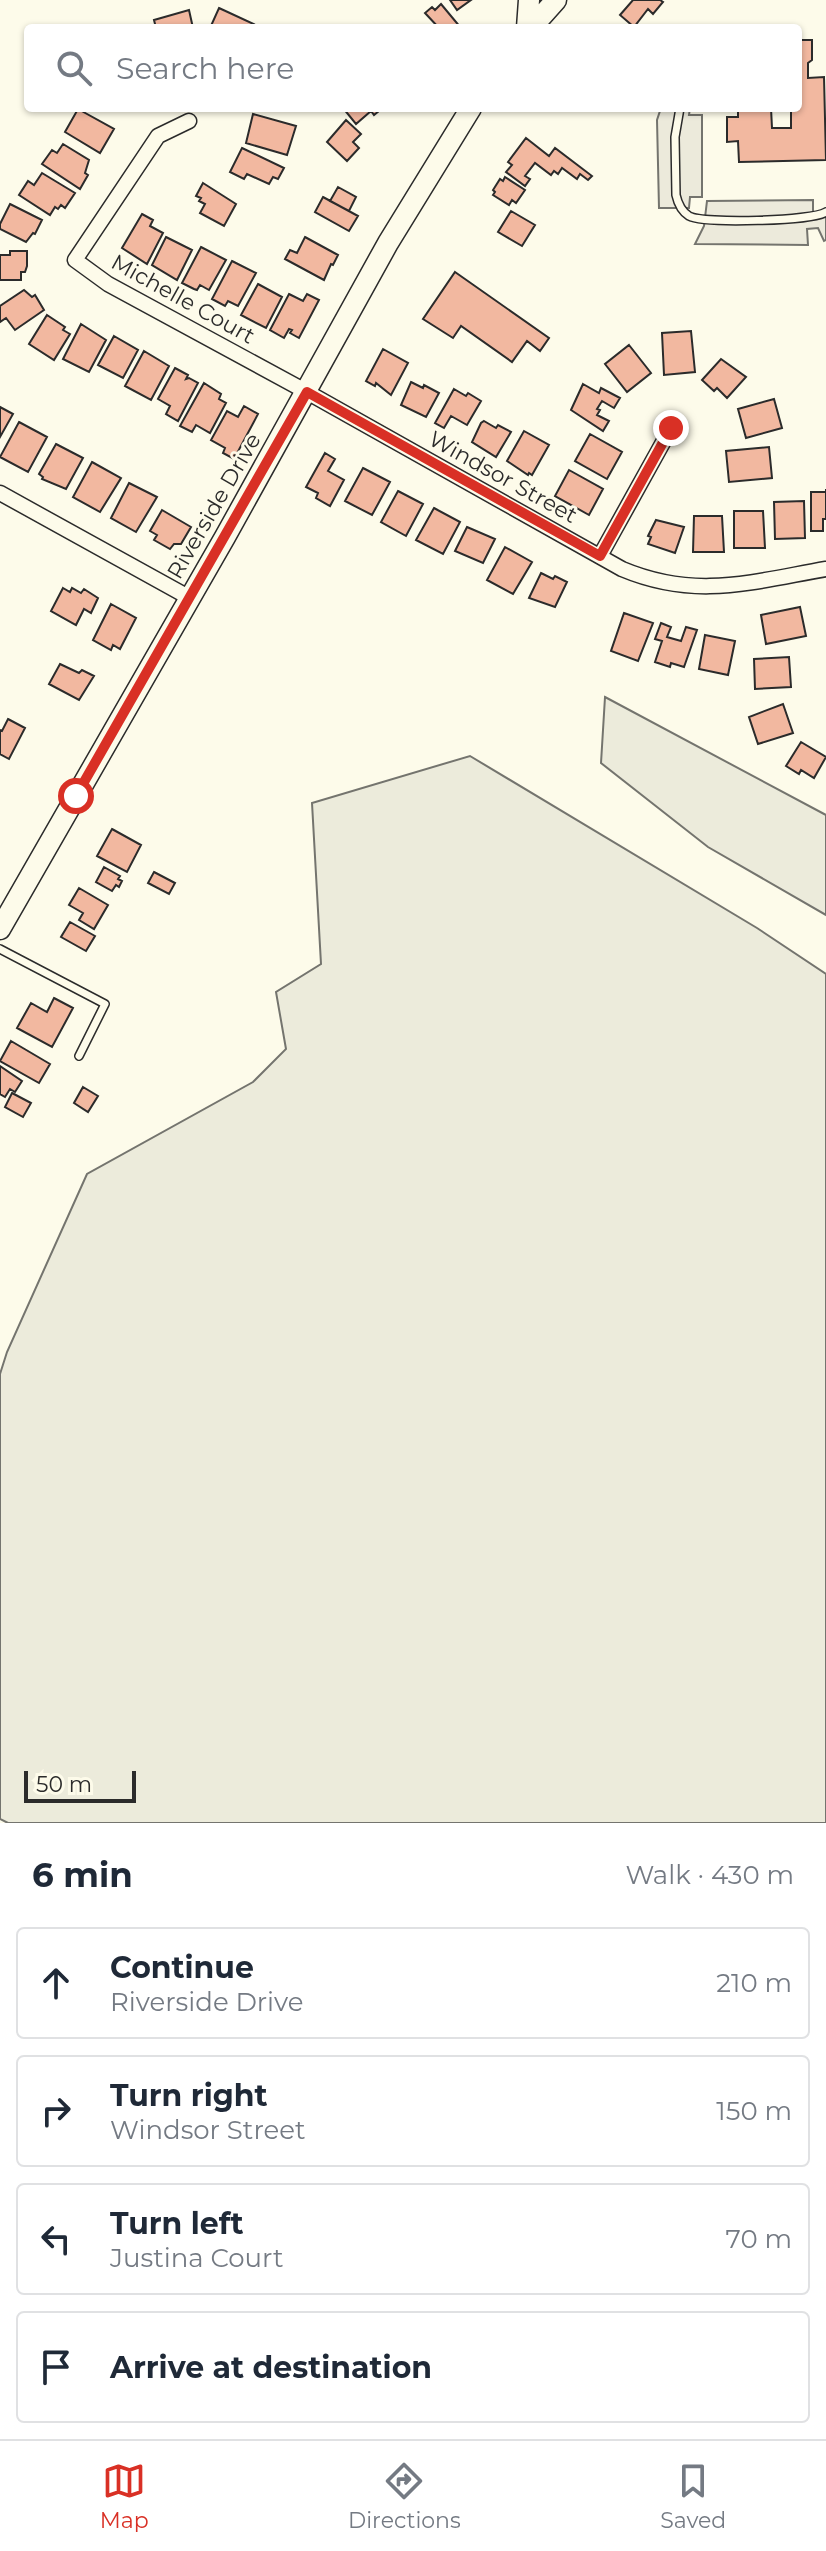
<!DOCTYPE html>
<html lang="en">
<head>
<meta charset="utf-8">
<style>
  body { margin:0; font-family:Montserrat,sans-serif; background:#f6f6f7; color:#1f2937 }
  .scale { position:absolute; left:24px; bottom:20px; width:112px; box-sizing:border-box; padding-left:8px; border:4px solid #2b2b2b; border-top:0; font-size:22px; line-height:28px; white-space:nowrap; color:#2b2b2b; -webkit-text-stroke:6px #fdfbea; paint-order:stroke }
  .stop { position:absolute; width:24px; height:24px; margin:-18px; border:6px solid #d93025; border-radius:50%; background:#fff }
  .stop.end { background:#d93025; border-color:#fff; box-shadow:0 2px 8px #0008 }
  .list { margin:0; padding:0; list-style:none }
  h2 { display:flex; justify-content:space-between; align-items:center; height:104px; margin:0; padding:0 32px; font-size:34px }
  h2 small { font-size:26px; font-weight:400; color:#747a83 }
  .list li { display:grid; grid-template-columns:52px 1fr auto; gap:24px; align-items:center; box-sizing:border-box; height:112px; margin:0 16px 16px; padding:0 16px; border:2px solid #e0e1e3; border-radius:8px }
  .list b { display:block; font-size:30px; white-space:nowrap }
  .list p { margin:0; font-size:26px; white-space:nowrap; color:#747a83 }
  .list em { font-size:26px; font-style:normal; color:#747a83 }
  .icon { flex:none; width:44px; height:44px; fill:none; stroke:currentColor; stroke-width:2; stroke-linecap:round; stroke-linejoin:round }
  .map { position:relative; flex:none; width:826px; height:1823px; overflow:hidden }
  .search { position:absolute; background:#fff; box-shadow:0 2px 6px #0004; left:24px; right:24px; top:24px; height:88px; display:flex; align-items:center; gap:20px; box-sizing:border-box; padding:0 28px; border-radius:8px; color:#747a83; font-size:30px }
  .sheet { height:616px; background:#fff }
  nav { display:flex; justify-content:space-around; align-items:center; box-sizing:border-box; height:112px; border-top:2px solid #e0e1e3; background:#fff; font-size:22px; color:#747a83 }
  nav a { display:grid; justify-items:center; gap:4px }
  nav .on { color:#d93025 }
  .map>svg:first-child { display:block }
  .green { fill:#ecebdb; stroke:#74746e; stroke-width:2 }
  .parking { fill:#eceadb; stroke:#74746e; stroke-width:2 }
  .building { fill:#f2b8a0; stroke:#2b2b2b; stroke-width:2 }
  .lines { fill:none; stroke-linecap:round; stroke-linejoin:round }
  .service-casing { stroke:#2b2b2b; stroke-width:10 }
  .minor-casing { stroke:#2b2b2b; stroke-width:17 }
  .secondary-casing { stroke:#2b2b2b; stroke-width:23 }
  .service { stroke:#fdfbea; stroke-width:7 }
  .minor { stroke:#fdfbea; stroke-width:14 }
  .secondary { stroke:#fdfbea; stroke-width:20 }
  .route { stroke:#d93025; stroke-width:10 }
  .labels { text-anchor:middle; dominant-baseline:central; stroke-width:6; stroke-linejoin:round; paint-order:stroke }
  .street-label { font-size:22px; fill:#2b2b2b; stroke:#fdfbea }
</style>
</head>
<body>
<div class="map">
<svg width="826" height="1823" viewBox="0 0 826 1823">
  <rect width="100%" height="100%" fill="#fdfbea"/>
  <path class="green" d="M605,697l221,118v100l-118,-68 -107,-84z
    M470,756l287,172 69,46v849h-818l-8,-4v-445l7,-22 80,-178 166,-92 33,-33 -10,-57 45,-28 -9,-161z"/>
  <path class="parking" d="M661,108h29l-1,7h13v82h-12l-1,11h-30l-2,-88z
    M813,200v12h13v28l-2,1 -6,-13 -11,1 1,16 -113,-1 9,-18 3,-25z"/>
  <path class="building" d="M450,0h21l-14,10z
    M633,0h27l3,2 -10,12 -5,-5 -14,18 -14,-12z
    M441,4l20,24h-22l-14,-15 7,-6 3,3z
    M219,8l43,20h-52z
    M189,10l4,18h-37l-2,-8z
    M798,40h14v20l-4,3v15l16,-1 2,83 -87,2 -1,-21 -11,1v-25h11v-9h33l1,20h19v-20h7z
    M343,108h33l3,3 -5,4 -3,-4 -15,13z
    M78,109l36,20 -14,24 -35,-21z
    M253,114l43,12 -9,29 -41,-12z
    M346,120l15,14 -8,8 6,6 -12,13 -20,-19z
    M526,138l23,18 6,-8 37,28 -4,4 -8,-6 -3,5 -15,-11 -4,6 -4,-3 -3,4 -16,-12 -10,13 5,3 -5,7 -19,-14 6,-7 -4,-3z
    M63,144l26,16 -4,13 3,2 -8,14 -38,-25 10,-14 5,3z
    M242,148l42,20 -6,11 -5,-2 -4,7 -22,-10 -3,5 -14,-7z
    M42,173l33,20 -10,15 -4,-3 -3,4 -3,-2 -5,8 -31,-20 9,-14 6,4z
    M505,177l20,13 -9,13 -4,-3 -3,5 -16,-10 2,-3 -2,-2 7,-11 3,2z
    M203,183l33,21 -12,22 -24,-13 5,-9 -6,-3 2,-3 -5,-2z
    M338,187l18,10 -7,14 -19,-10z
    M323,197l35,19 -9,15 -34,-19z
    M10,204l32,16 -7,14 -2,-1 -7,9 -26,-13v-5z
    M511,211l24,14 -13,21 -24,-14z
    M142,214l11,6 -3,6 13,7 -16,31 -25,-16z
    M166,237l26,13 -15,30 -25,-15z
    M305,237l33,18 -5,10 -2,-1 -7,16 -39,-21 5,-9 7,3z
    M201,247l25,13 -17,30 -9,-5 -3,5 -3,-1 -12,-6z
    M10,251h17v15l-2,6h-4v8h-21v-25h10z
    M232,261l24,12 -18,33 -10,-5 -3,5 -13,-7z
    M455,272l94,66 -9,13 -13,-10 -15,21 -51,-36 -8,12 -30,-19z
    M258,284l24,13 -16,31 -25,-13z
    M24,290l8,7 3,-2 9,15 -29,20 -9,-12 -6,4v-16z
    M289,294l14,7 4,-7 12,6 -20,38 -9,-5 2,-3 -3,-1 -5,9 -14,-8z
    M47,315l18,12 -2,3 7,4 -16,26 -25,-16z
    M81,324l25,16 -17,32 -26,-13z
    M691,331l4,41 -31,3 -2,-42z
    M114,336l24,14 -15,28 -25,-13z
    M629,345l22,28 -24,19 -22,-28z
    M383,349l25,14 -17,32 -15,-12 -1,3 -9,-5z
    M144,351l25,15 -18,34 -26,-14z
    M721,359l25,18 -19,21 -10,-10 -3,3 -12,-11z
    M175,368l13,7 -2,4 3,-1 9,5 -20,38 -12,-7 4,-8 -12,-7z
    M411,382l12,6 1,-3 15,8 -13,24 -25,-12z
    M204,383l17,11 -2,5 7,4 -16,30 -14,-8 -4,7 -12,-6z
    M583,384l16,9 2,-5 19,10 -6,10 -12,-7 -5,8 3,1 -3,5 12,6 -6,10 -32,-21z
    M454,389l12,7 2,-3 13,8 -14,24 -16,-9 -7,12 -9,-5z
    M774,399l8,29 -36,10 -8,-29z
    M244,406l14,8 -24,45 -11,-6 2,-5 -14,-8 16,-29 11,6z
    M0,407l13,7 -13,23z
    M484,421l12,7 2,-3 13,7 -15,25 -24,-15 9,-19z
    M19,422l28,15 -19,35 -28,-15z
    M524,431l25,14 -17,30 -3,-2 -1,2 -21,-14z
    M590,434l32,18 -15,27 -32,-18z
    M56,444l27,14 -17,31 -24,-10 1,-2 -4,-3z
    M769,447l3,31 -43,4 -3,-31z
    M325,453l10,6 -7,12 16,9 -14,26 -14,-8 2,-5 -12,-6z
    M92,462l29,16 -21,34 -27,-15z
    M363,468l27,14 -18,33 -27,-14z
    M569,470l34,19 -14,26 -34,-19z
    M129,483l28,14 -21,35 -25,-14z
    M826,489v30h-3v12h-12v-39h15z
    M398,491l25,13 -17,32 -25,-14z
    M804,501l1,37 -30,1 -1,-37z
    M434,508l26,14 -17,32 -27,-14z
    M162,510l29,17 -10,17h-7l-4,5 -16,-9 3,-5 -7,-4z
    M734,511h29l2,37h-31z
    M694,516h28l2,36h-31z
    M656,520l28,7 -9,26 -27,-9 3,-7 -3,-1z
    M467,527l28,12 -12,24 -28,-12z
    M505,547l27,15 -19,32 -26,-14z
    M541,573l12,6 2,-3 12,6 -12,25 -26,-9z
    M63,588l7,4 2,-4 9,5 3,-4 14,9 -7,15 -7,-4 -8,16 -25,-14z
    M111,604l25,14 -16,31 -7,-4 -2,5 -18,-10z
    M800,607l6,29 -40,8 -5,-29z
    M624,613l29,10 -15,38 -27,-10z
    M661,623l10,4 -4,10 14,4 5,-14 11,3 -13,37 -13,-4 -1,4 -15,-5 7,-21 -7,-2z
    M705,635l30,6 -7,34 -29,-6z
    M789,657l2,30 -36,2 -1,-30z
    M60,664l19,9 3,-3 12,6 -15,24 -30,-16z
    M783,704l10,29 -35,11 -9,-27z
    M8,719l17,9 -16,31 -9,-5v-24l2,1z
    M801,742l25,15 -12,21 -13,-8 -2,4 -13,-8z
    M112,829l29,16 -14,27 -30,-16z
    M104,867l16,9 -2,3 4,2 -3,6 -3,-2 -4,6 -16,-9z
    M154,872l21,11 -6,11 -21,-11z
    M79,888l29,17 -14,24 -15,-9 4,-7 -14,-8z
    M70,922l25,14 -9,15 -25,-14z
    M54,998l19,10 -21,39 -35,-19 14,-25 16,9z
    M11,1041l39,23 -11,19 -39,-22z
    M0,1066l22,15 -7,11 -5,-3 -5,8 -5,-3z
    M83,1087l15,9 -10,16 -14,-9z
    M12,1093l19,10 -8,14 -18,-10z"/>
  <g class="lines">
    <g class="service-casing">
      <path id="service" d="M680,108l-5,29 1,58c2,9 5,16 13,21 14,8 124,5 137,-4
        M0,949l105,55 -26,52"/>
    </g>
    <g class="minor-casing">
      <path id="minor" d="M189,121l-31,15 -83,124 33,24 199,108 315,177c74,31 129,13 204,0
        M0,493l190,105
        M600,556l71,-128"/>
    </g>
    <g class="secondary-casing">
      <path id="secondary" d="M527,28l2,-28
        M531,28l25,-28
        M0,929l225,-392 163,-294 83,-135"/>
    </g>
    <use href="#service" class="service"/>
    <use href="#minor" class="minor"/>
    <use href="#secondary" class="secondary"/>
  </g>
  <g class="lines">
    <path class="route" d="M76,796l231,-404 293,164 71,-128"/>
  </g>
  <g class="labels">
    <g class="street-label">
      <text transform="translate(183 299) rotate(29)">Michelle Court</text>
      <text transform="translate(503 477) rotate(29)">Windsor Street</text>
      <text transform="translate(214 506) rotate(-60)">Riverside Drive</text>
    </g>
  </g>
</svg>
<div class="scale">50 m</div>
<div class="stop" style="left:76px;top:796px"></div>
<div class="stop end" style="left:671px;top:428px"></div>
<div class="search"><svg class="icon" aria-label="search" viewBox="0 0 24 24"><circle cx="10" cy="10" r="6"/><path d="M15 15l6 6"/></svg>Search here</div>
</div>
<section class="sheet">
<h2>6 min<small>Walk · 430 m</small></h2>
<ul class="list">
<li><svg class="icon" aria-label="ahead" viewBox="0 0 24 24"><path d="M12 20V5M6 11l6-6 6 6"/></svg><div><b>Continue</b><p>Riverside Drive</p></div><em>210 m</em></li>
<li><svg class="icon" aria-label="right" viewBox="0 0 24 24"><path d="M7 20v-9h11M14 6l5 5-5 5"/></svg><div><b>Turn right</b><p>Windsor Street</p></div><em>150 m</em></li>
<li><svg class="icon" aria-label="left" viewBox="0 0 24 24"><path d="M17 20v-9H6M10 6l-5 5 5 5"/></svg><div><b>Turn left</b><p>Justina Court</p></div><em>70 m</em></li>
<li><svg class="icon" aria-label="arrive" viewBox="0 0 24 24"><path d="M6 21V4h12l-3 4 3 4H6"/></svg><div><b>Arrive at destination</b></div></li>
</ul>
</section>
<nav>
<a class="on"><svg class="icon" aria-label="map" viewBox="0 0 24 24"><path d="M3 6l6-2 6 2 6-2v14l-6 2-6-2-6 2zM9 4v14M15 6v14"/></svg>Map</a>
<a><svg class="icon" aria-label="directions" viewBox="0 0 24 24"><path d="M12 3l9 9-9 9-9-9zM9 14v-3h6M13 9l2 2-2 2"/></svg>Directions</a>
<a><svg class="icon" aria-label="saved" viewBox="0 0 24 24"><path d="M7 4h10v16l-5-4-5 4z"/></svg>Saved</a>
</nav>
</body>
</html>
